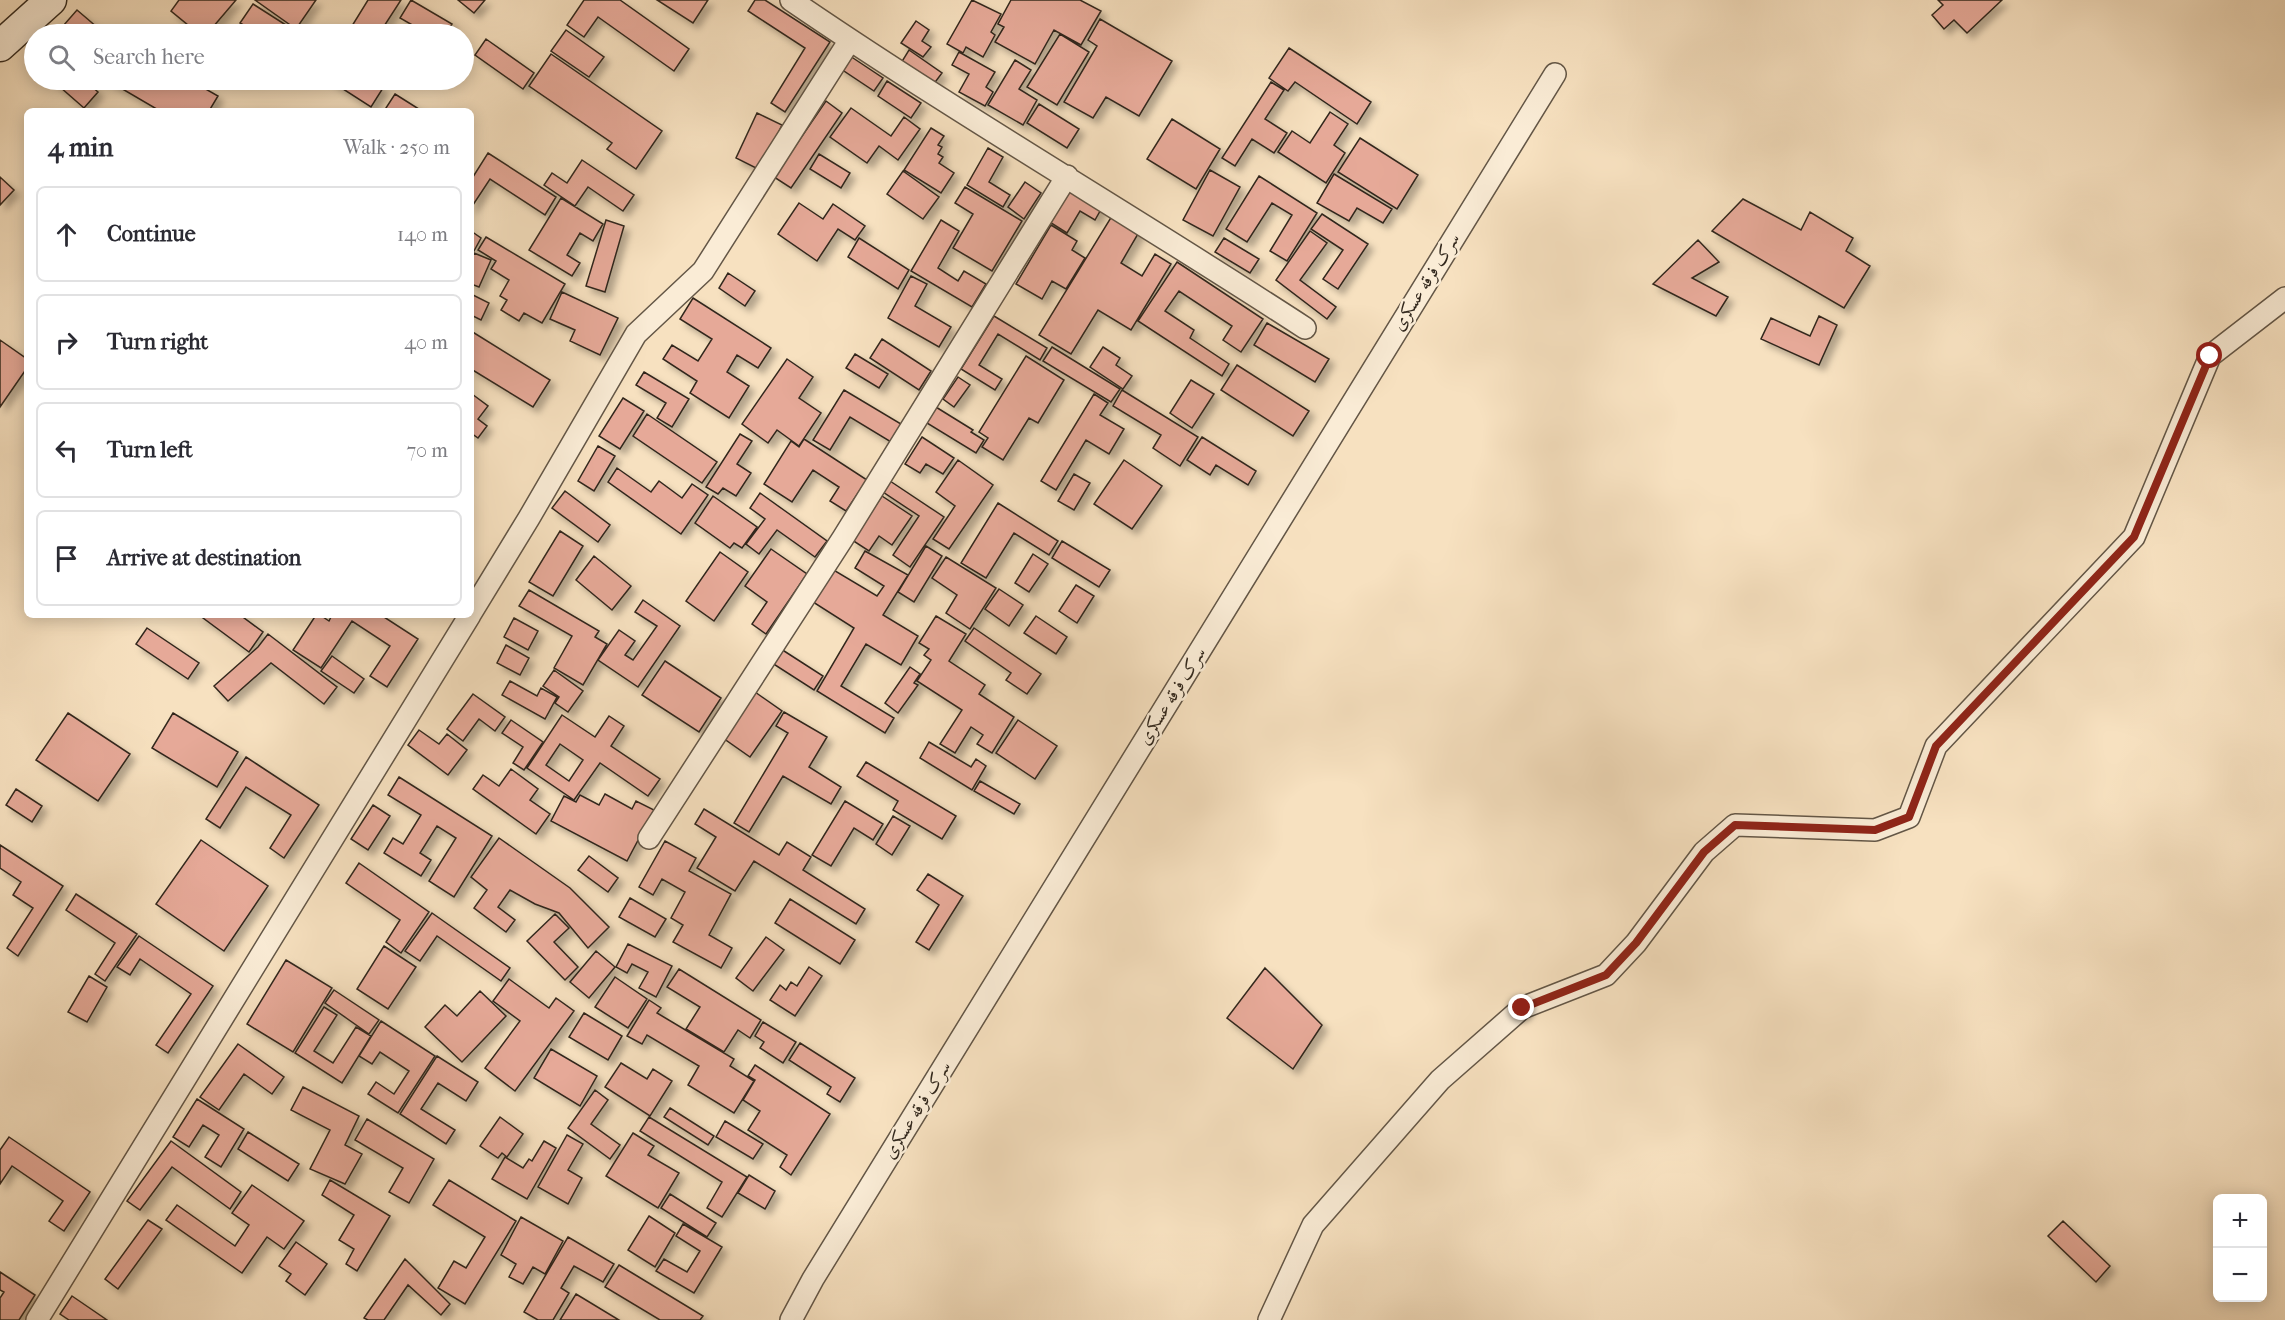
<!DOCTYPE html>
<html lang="en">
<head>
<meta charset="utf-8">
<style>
  body { margin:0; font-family:"IM FELL French Canon",Amiri,serif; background:#f7f7f7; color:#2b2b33 }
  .controls { position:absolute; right:18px; bottom:18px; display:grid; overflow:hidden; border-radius:9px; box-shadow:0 3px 15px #0003 }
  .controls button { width:54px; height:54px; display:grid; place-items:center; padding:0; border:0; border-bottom:2px solid #e1e1e2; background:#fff; color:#2b2b33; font:30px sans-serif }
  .stop { position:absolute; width:18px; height:18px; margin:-14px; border:4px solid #8f2418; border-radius:50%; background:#fff }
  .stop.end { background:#8f2418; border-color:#fff; box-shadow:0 2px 6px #0008 }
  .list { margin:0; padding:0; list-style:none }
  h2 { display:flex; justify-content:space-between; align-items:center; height:78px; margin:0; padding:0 24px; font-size:26px }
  h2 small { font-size:20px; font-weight:400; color:#7c7c81 }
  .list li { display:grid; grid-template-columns:39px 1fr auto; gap:18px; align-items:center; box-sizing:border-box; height:96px; margin:0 12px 12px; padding:0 12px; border:2px solid #e1e1e2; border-radius:9px }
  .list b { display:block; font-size:22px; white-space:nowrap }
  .list em { font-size:20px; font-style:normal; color:#7c7c81 }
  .icon { flex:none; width:33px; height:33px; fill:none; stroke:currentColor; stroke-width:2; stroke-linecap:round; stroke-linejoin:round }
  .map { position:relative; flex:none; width:2285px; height:1320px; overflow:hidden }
  .search { position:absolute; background:#fff; box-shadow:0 3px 15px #0003; left:24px; top:24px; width:450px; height:66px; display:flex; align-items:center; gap:15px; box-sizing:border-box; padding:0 21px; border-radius:33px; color:#7c7c81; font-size:22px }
  .panel { position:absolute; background:#fff; box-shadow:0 3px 15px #0003; left:24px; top:108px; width:450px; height:510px; border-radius:9px }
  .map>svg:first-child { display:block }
  .building { fill:#e6a998; stroke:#32281d; stroke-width:1.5; fill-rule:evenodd; filter:url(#shadow) }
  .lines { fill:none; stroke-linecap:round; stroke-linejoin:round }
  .street-casing { stroke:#635646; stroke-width:24 }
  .secondary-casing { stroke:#32281d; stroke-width:33 }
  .street { stroke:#faecd6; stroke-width:21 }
  .secondary { stroke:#faecd6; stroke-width:30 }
  .route { stroke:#8f2418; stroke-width:8 }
  .labels { text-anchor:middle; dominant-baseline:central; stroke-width:5; stroke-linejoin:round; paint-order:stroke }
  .street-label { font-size:18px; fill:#32281d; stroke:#faecd6 }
</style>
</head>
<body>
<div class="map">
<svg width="2285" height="1320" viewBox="0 0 2285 1320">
  <defs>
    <filter id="shadow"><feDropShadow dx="5.5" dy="5.5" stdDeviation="3" flood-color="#0004"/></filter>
  </defs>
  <rect width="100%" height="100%" fill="#f7e1c0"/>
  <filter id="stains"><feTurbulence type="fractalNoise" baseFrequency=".00333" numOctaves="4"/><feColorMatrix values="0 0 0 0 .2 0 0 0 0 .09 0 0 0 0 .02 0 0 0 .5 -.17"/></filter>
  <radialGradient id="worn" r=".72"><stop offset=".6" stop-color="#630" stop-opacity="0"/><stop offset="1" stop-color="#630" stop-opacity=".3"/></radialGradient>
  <path class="building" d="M179,0h57l-29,34h-8l-28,-23z
    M255,0h61l-20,29z
    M368,0h33l-22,34h-32z
    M411,0l41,24 -7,10h-17l-28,-16z
    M458,0h27l-11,13z
    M584,0h36l69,49 -15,22 -76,-54 -14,20 -17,-12z
    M657,0h51l-15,23z
    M755,0h10l65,42 -45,70 -14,-9 34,-55 -57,-37z
    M972,0l29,14 -10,18 4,3 -12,22 -17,-10 -3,6 -16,-9z
    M1011,0h69l21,11 -20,34 -27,-15 -19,34 -40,-22 9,-15 -6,-3z
    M1938,0h64l-35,33 -13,-13 -10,9 -12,-14 11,-10z
    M253,4l47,30h-41l-19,-11z
    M77,10l28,24h-49z
    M1100,19l72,42 -33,55 -33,-19 -13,21 -29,-16 33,-56 -9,-6z
    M916,21l13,9 -7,11 9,6 -8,10 -22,-14z
    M566,30l38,27 -15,20 -38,-26z
    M1060,34l29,18 -32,53 -30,-18z
    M486,39l48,34 -11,16 -48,-34z
    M1289,48l82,54 -14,22 -62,-42 -7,9 -19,-13z
    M909,50l33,23 -9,12 -32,-22z
    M959,52l36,20 -9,15 7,5 -8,14 -26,-14 10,-18 -17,-9z
    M551,54l111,77 -26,38 -29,-20 5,-6 -83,-57z
    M847,54l36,24 -9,13 -36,-24z
    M1015,60l16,10 -12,19 18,11 -14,25 -35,-20z
    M52,80h32l14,12 -14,16z
    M107,80h83l28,16 -9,15h-49z
    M329,80h41l13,8 -12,19z
    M887,81l34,22 -10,15 -33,-22z
    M1271,82l13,8 -19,29 22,14 -13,20 -22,-14 -17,27 -13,-8z
    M395,94l27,17h-38z
    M826,101l16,12 -51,75 -17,-11z
    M1039,104l40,25 -12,19 -40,-25z
    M851,108l40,28 13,-19 16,12 -22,31 -19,-14 -12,17 -37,-26z
    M1330,112l18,12 -14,21 11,8 -19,30 -48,-31 14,-21 18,12z
    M757,113l25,12 -22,45 -24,-12z
    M1172,119l48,30 -24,40 -49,-30z
    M931,128l13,8 -6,9 4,2 -4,7 5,3 -4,6 15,10 -13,20 -37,-23z
    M1360,138l58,37 -21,34 -59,-37z
    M988,148l15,9 -14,25 21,13 -7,12 -36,-22z
    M488,153l68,44 -11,18 -55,-36 -19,29v-28z
    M819,154l31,19 -9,15 -31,-19z
    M582,160l52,35 -11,16 -35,-24 -13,19 -31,-21 8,-12 15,10z
    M1210,170l30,17 -27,49 -30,-16z
    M903,171l36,26 -16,22 -36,-25z
    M1334,174l58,35 -9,14 -26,-15 -8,13 -32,-18z
    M1259,176l58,37 -30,48 -17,-10 22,-36 -20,-12 -25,39 -21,-13z
    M0,177l14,13 -14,15z
    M1025,182l16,11 -17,26 -16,-12z
    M1070,184l34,20 -9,16 -15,-9 -13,22 -19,-12z
    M965,187l57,34 -30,50 -39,-23 20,-34 -18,-11z
    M561,198l42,26 -10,17 -13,-8 -13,22 13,8 -8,13 -43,-26z
    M1743,199l58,31 9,-18 43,26 -7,13 24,15 -26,42 -132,-77z
    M799,203l24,16 10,-15 32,22 -10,14 -17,-11 -21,32 -39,-27z
    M1115,211l27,16 -21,36 21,13 13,-22 16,10 -40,66 -33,-20 -27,44 -32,-19z
    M1322,214l46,30 -30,45 -15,-10 20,-29 -32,-21z
    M606,220l18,6 -19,66 -19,-6z
    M941,220l18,11 -21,37 20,13 6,-10 22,13 -14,23 -61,-36z
    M1051,225l26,16 -5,9 13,8 -19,31 -14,-8 -10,18 -26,-15z
    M471,231l10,7 -7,13 -3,-2z
    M1310,231l17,12 -27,37 36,27 -9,12 -51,-39z
    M486,237l79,47 -23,39 -18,-10 -5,8 -18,-11 6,-10 -7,-4 9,-16 -18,-11 5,-8 -18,-11z
    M859,238l50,32 -11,19 -50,-32z
    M1224,238l35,21 -9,14 -35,-21z
    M1698,240l21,22 -27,16 36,19 -12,19 -63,-32z
    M474,253l17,7 -12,27 -8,-3v-24z
    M1177,262l86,57 -22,33 -18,-12 9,-14 -53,-35 -14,20 29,19 -4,8 39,26 -7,12 -84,-55z
    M728,273l27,18 -10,15 -26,-18z
    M911,276l16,8 -12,22 36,21 -12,20 -51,-29z
    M562,292l56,26 -18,37 -30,-14 5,-11 -25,-11z
    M471,294l18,9 -8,17 -10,-5z
    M693,298l78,50 -13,20 -21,-13 -10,17 22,14 -20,32 -39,-25 7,-12 -34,-22 9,-14 26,16 14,-22 -32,-20z
    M994,316l53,32 -7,12 -42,-26 -19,31 23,14 -7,11 -34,-21z
    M1819,316l18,9 -18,40 -58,-26 10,-21 39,18z
    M1267,323l62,36 -14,23 -61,-37z
    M471,331l79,49 -17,27 -62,-38z
    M882,339l49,32 -12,19 -49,-32z
    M0,340l27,19v9l-27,39z
    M1052,347l68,42 -9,13 -68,-41z
    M1103,347l17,11 -4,7 16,11 -9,13 -33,-22z
    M855,354l33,20 -9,14 -33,-20z
    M1026,356l38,24 -26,43 -9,-5 -26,42 -21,-13 6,-9 -9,-6z
    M787,359l26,18 -14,21 22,15 -22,33 -22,-16 -9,13 -26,-19z
    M1237,365l72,46 -16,25 -72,-46z
    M644,372l45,27 -17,28 -15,-9 9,-15 -30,-18z
    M958,377l12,8 -16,22 -11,-8z
    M1191,380l23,14 -22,34 -22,-15z
    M844,390l57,34 -10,18 -41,-25 -20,33 -17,-10z
    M1122,390l76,47 -18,29 -27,-18 8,-13 -48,-29z
    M472,394l16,12 -10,13 9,7 -9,12 -7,-5z
    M1094,394l14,9 -8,12 24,14 -15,25 -23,-14 -30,50 -15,-9z
    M623,398l21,13 -24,38 -21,-13z
    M931,404l42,26 -2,2 13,8 -8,13 -54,-33z
    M647,414l70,48 -15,21 -69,-47z
    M740,434l12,7 -15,23 14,9 -15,23 -13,-8 -5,6 -12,-7z
    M922,437l32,21 -11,16 -17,-10 -6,9 -15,-9z
    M1202,437l54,34 -8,14 -32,-20 -6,10 -23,-15z
    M804,439l63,41 -21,31 -16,-10 9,-14 -26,-17 -21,32 -28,-18 27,-43 8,6z
    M598,446l17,10 -21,35 -16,-10z
    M958,460l35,25 -44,64 -16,-10 22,-33 -19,-14z
    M1124,460l38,26 -30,43 -38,-25z
    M617,468l34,24 8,-11 23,17 10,-14 16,11 -27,39 -73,-52z
    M1074,474l16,9 -16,27 -16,-9z
    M887,479l57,38 -34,50 -17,-12 26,-39 -39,-26z
    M565,491l45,34 -12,17 -46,-34z
    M760,493l67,48 -12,16 -38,-27 -18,24 -13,-10 19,-25 -15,-11z
    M713,496l44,31 -15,21 -8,-5 -4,5 -35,-25z
    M882,496l30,20 -20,29 -13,-9 -10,15 -17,-11z
    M998,503l60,38 -9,14 -35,-22 -28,45 -25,-15z
    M560,531l23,15 -30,50 -24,-14z
    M1062,541l48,29 -11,17 -47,-29z
    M926,546l16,10 -28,46 -16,-10z
    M771,549l36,25 -41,60 -14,-10 15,-22 -22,-16z
    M865,551l43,24 -25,40 35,21 -17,29 -35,-21 -25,42 53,32 -9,15 -68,-42 37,-63 -41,-26 19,-33 45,27 7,-10 -29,-18z
    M720,552l28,20 -34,49 -28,-20z
    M1033,554l15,10 -19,28 -14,-9z
    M594,556l37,30 -19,24 -36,-30z
    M946,557l50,31 -26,41 -24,-16 11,-18 -25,-17z
    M1076,585l18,11 -17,27 -18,-12z
    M999,589l24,16 -14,21 -24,-17z
    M529,590l70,41 -4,6 12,7 -24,41 -29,-17 18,-32 -53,-30z
    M643,600l37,26 -42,61 -40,-27 21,-30 16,11 -10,14 8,5 24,-34 -22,-14z
    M199,615h41l23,17 -14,20z
    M316,615h4l9,6 3,-6h49l37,24 -31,48 -17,-11 20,-30 -38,-25 -31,47 -28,-18z
    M936,616l30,18 -17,27 36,24 -6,9 35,23 -22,36 -15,-9 6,-9 -12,-8 -16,26 -15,-9 22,-34 -45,-29 14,-21 -7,-5 5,-6 -10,-6z
    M1036,616l31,21 -11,17 -32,-21z
    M514,618l24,13 -10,19 -24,-13z
    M147,628l52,35 -11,16 -52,-35z
    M974,628l67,46 -14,20 -21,-14 5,-7 -46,-32z
    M268,634l69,53 -13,17 -53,-41 -43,38 -14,-15 44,-39z
    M506,645l23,13 -9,17 -23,-12z
    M781,649l42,27 -9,14 -42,-27z
    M332,656l32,23 -10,14 -33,-22z
    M665,661l56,37 -22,34 -57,-37z
    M910,667l10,7 -6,9 4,2 -20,28 -13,-10z
    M554,670l29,21 -15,21 -13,-9 4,-6 -16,-11z
    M510,681l27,15 4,-8 16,9 -12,22 -43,-24z
    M755,692l27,19 -32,46 -27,-19z
    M473,694l32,23 -10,14 -16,-12 -16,22 -16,-12z
    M784,712l43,25 -18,30 32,20 -10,17 -48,-28 -34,56 -15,-9 54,-90 -12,-7z
    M68,713l62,41 -32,47 -62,-41z
    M173,713l65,39 -21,35 -65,-39z
    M562,715l33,22 14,-21 15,10 -13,20 49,33 -12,17 -48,-33 -26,37 -47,-32zM560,744l23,16 -14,21 -23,-16z
    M511,720l32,22 -19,28 -11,-7 10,-16 -21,-14z
    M1018,720l39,26 -22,33 -39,-26z
    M419,730l20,14 8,-10 20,16 -19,25 -40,-30z
    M929,742l42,25 5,-8 10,7 -14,24 -52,-32z
    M246,757l73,48 -35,53 -14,-10 21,-33 -45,-28 -26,41 -14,-9z
    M866,762l90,54 -14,23 -49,-29 5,-9 -41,-25z
    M511,769l27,20 -8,11 20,14 -14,20 -63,-45 10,-14 16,11z
    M399,777l93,59 -38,61 -25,-16 27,-43 -19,-12 -17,27 11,7 -10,16 -37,-23 9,-15 10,6 18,-29 -33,-20z
    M980,781l40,23 -6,10 -40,-23z
    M16,789l26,17 -10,16 -26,-17z
    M605,794l27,15 4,-8 18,9 -27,51 -76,-40 13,-25 12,6 4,-7 19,10z
    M845,801l38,23 -10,16 -19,-12 -23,38 -19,-11z
    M373,805l17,11 -22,34 -17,-11z
    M704,809l75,46 8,-13 24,15 -8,13 62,39 -9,15 -102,-63 -19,30 -38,-23 19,-31 -21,-13z
    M893,816l17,10 -18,29 -16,-11z
    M499,838l71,50 39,39 -21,21 -29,-35 -24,-9 -25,-14 -12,17 17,13 -9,12 -32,-24 13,-18 -16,-13z
    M201,840l67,46 -44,65 -68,-47z
    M665,841l31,17 -7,13 42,23 -22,41 23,13 -11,20 -48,-26 10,-17 -12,-7 14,-26 -23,-13 -9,16 -14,-8z
    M0,845l63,41 -45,70 -11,-8 26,-40 -20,-13 8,-13 -21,-14z
    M589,856l29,22 -10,14 -30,-22z
    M359,863l70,49 -28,41 -15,-11 14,-22 -54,-37z
    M928,874l35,22 -34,54 -13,-8 23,-37 -22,-15z
    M76,894l61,40 -32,47 -10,-7 20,-31 -49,-33z
    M630,898l36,21 -11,18 -36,-20z
    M790,899l65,41 -15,24 -65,-41z
    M432,913l78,55 -9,13 -64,-45 -17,25 -15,-10z
    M555,914l14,14 -15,14 24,25 -13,13 -38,-39z
    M139,936l74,50 -45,67 -12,-8 35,-51 -51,-35 -10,16 -13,-8z
    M766,937l18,13 -31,41 -17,-13z
    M628,944l44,22 -16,31 -17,-9 9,-16 -16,-8 -5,9 -11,-6z
    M384,946l32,21 -28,42 -31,-20z
    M596,951l19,16 -26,31 -19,-16z
    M286,960l46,28 -39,64 -46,-28z
    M809,967l13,9 -27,40 -25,-16 10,-15 6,5 5,-8 6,4z
    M1265,968l57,57 -29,44 -66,-51z
    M679,969l82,51 -11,18 -12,-8 -14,22 -38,-23 14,-22 -33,-20z
    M89,976l18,11 -20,35 -19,-10z
    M615,977l32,22 -19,29 -33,-21z
    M509,979l40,29 7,-10 18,13 -59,80 -30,-23 35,-47 -27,-20z
    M334,990l45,30 -10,14 -44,-31z
    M480,991l26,25 -44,46 -37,-35 20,-22 12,11z
    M649,1000l12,8 -4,5 77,46 -4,7 24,15 -20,32 -46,-28 11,-19 -52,-31 -5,9 -15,-8z
    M324,1007l13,8 -23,36 19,12 23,-36 15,9 -29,47 -47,-30z
    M584,1013l38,23 -14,24 -39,-23z
    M381,1021l54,35 -37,57 -30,-19 8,-12 18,12 15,-23 -29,-19 -8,12 -13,-8z
    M763,1022l33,20 -13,21 -23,-15 4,-6 -9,-6z
    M800,1043l55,35 -15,24 -13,-8 4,-7 -42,-27z
    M238,1044l46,33 -12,17 -28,-20 -25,36 -19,-13z
    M551,1049l46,27 -17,30 -46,-28z
    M437,1056l41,26 -12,19 -28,-18 -17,26 34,21 -9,14 -46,-30z
    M621,1063l26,16 6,-10 19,12 -22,35 -45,-29z
    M755,1065l75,49 -39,61 -11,-8 7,-12 -39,-25 12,-19 -17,-11 12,-20 -7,-4z
    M303,1087l56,29 -14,29 17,9 -17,30 -35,-15 20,-39 -39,-20z
    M595,1090l13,10 -17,24 29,21 -10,14 -42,-31z
    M197,1099l47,30 -23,38 -16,-10 14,-22 -16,-10 -14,22 -16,-10z
    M670,1108l44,28 -6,9 -44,-28z
    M500,1117l23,17 -16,23 -5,-4 -4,5 -18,-12z
    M649,1117l98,60 -25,40 -15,-9 15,-26 -82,-51z
    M367,1119l67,40 -25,44 -20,-11 14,-24 -48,-28z
    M725,1121l38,23 -10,15 -37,-22z
    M248,1132l51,32 -11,17 -50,-32z
    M633,1133l21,13 -6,9 31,18 -21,35 -52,-32z
    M567,1135l16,9 -15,26 14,8 -14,26 -30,-17z
    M9,1137l81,55 -26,39 -15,-10 14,-20 -51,-35 -12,18v-34z
    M171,1141l70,51 -11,17 -58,-42 -32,43 -13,-9z
    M544,1141l12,7 -29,51 -35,-20 13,-22 18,11 6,-9 3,2z
    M749,1175l26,16 -10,18 -27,-16z
    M330,1180l60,36 -33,55 -11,-7 8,-15 -15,-9 15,-25 -32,-20z
    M449,1180l67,41 -51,83 -27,-16 16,-27 12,7 19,-31 -52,-32z
    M252,1185l52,36 -20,28 -17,-12 -25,36 -76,-53 11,-15 58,41 14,-21 -17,-12z
    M670,1194l46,29 -9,14 -46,-29z
    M649,1216l26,17 -20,34 -27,-17z
    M521,1217l42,24 -18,33 -12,-7 -10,17 -14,-7 7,-13 -15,-9z
    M148,1220l14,9 -44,60 -13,-10z
    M2063,1221l47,45 -14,16 -48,-46z
    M683,1224l39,23 -28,46 -38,-22 8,-12 23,13 13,-21 -24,-15z
    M568,1237l46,27 -11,18 -29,-16 -13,22 8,5 -16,27h-15l-14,-8z
    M296,1242l31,22 -22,31 -19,-14 5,-7 -12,-8z
    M405,1259l45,45 -9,11 -33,-30 -24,35h-16l-4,-2z
    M619,1265l84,51 -3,4h-40l-55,-33z
    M0,1272l35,23 -16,25h-19v-22l4,-6 -4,-2z
    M576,1294l43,26h-59z
    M72,1296l35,24h-38l-9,-6z"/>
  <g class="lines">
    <g class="street-casing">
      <path id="street" d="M791,0c168,115 344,217 514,328
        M471,613l58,-95 107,-184 67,-63 147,-231
        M649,838l194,-300 224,-362
        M37,1320l433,-705
        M791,1320l22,-41 742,-1205
        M1269,1320l44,-95 127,-145 82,-72 84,-33 30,-32 68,-91 31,-27 140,5 34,-13 27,-71 198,-209 76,-181 75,-58"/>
    </g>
    <g class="secondary-casing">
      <path id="secondary" d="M0,46l51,-46"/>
    </g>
    <use href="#street" class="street"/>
    <use href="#secondary" class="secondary"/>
  </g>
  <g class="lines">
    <path class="route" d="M1522,1008l84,-33 30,-32 68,-91 31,-27 140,5 34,-13 27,-71 198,-209 76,-181"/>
  </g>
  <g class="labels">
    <g class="street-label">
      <text transform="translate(1426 282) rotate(-58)">سرک فرقه عسکری</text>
      <text transform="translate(1172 696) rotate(-58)">سرک فرقه عسکری</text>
      <text transform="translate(917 1110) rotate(-58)">سرک فرقه عسکری</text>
    </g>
  </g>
  <rect width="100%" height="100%" filter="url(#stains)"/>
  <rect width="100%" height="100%" fill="url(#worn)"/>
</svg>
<div class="controls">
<button>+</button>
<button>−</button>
</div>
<div class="stop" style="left:2210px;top:356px"></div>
<div class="stop end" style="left:1522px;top:1008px"></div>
<div class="search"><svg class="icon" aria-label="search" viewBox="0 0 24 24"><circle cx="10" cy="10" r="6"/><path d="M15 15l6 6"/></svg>Search here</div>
<section class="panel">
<h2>4 min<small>Walk · 250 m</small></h2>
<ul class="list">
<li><svg class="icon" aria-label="ahead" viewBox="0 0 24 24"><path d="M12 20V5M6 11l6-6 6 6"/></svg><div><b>Continue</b></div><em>140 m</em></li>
<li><svg class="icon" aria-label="right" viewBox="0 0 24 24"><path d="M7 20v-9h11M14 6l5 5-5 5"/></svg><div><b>Turn right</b></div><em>40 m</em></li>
<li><svg class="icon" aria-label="left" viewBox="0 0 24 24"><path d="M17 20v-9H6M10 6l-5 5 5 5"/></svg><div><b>Turn left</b></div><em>70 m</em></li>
<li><svg class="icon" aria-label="arrive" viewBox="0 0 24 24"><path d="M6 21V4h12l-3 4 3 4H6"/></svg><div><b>Arrive at destination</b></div></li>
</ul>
</section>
</div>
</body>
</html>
